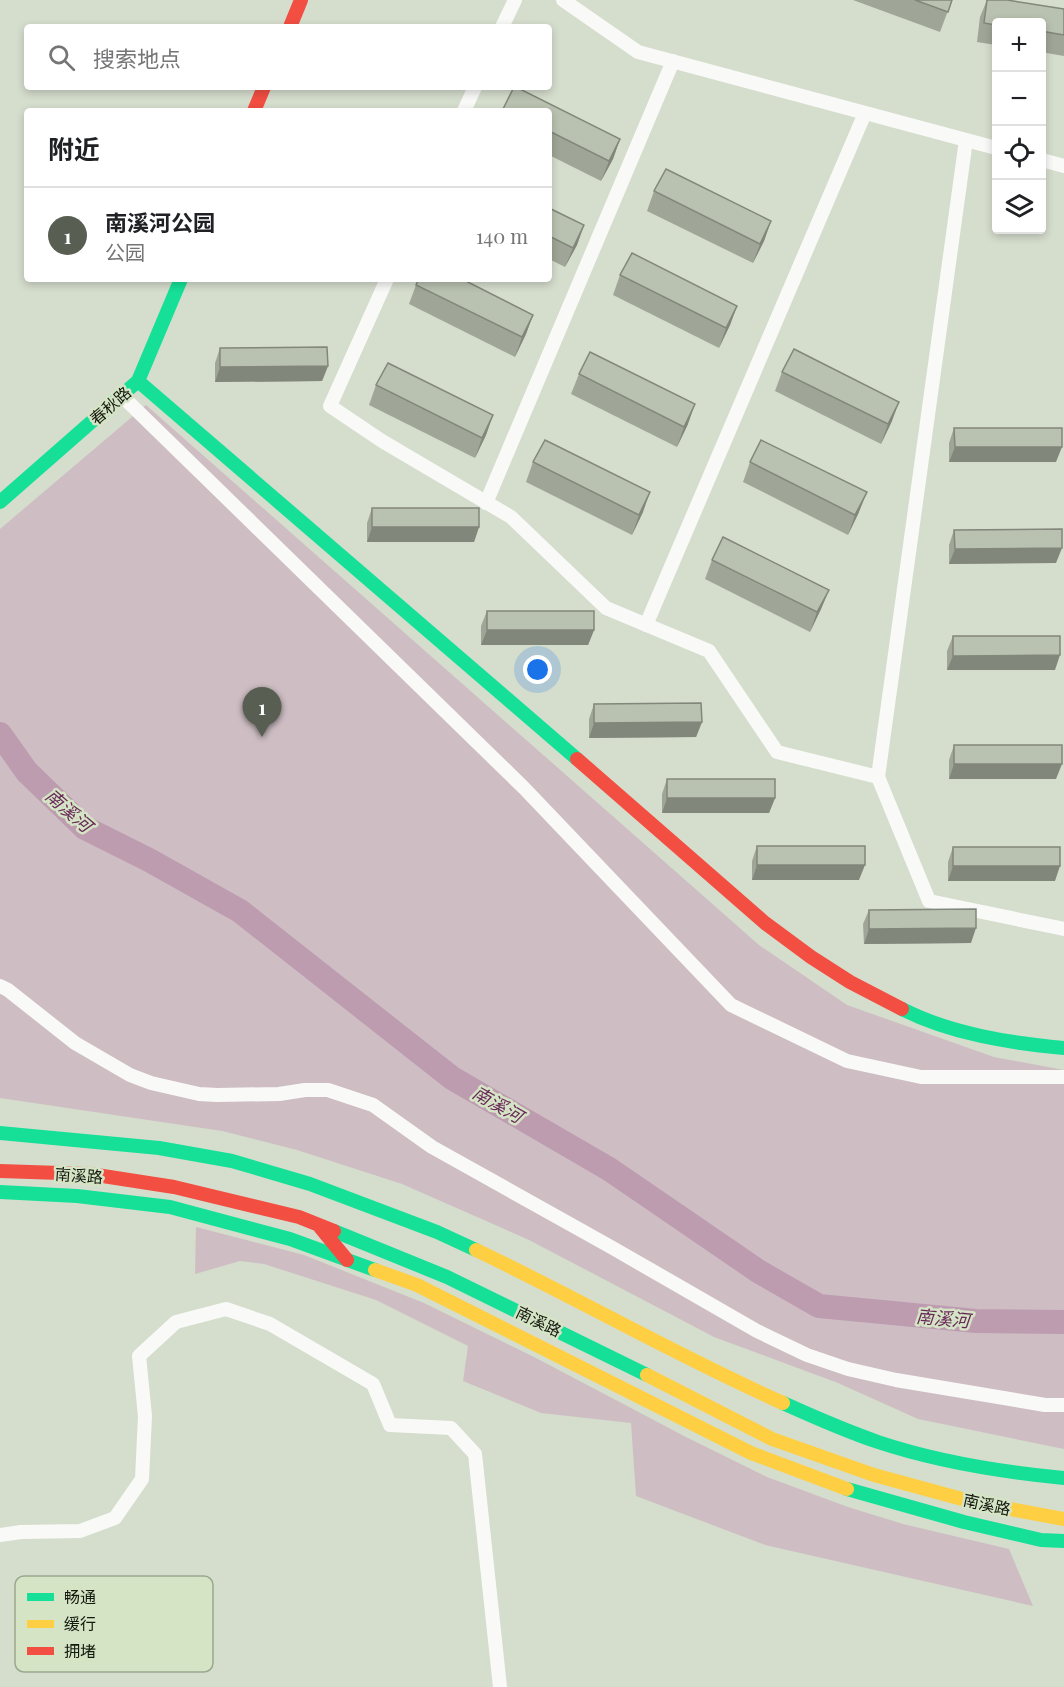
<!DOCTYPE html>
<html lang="zh">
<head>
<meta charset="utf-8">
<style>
  body { margin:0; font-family:"Playfair Display","Noto Sans SC",serif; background:#f6f6f6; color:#202124 }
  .controls { position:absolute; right:18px; top:18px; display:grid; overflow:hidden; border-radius:6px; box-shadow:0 3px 9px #0003 }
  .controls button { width:54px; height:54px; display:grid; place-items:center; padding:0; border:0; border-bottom:2px solid #e0e0e0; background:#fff; color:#202124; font:30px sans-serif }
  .you { position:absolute; left:538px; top:670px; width:21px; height:21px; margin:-15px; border:4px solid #fff; border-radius:50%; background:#1a73e8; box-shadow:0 0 0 9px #1a73e833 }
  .badge { display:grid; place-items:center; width:39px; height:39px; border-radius:50%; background:#585e51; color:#fff; font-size:20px; font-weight:700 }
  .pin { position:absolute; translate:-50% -50px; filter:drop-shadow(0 2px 3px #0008) }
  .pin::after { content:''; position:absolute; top:32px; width:21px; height:18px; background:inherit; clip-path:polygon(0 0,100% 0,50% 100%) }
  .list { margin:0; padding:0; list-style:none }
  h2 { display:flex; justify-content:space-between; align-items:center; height:78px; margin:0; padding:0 24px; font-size:26px }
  h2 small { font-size:20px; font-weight:400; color:#757577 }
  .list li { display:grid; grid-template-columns:39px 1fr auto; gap:18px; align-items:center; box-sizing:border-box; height:96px; padding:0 24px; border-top:2px solid #e0e0e0 }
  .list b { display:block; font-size:22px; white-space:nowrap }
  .list p { margin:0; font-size:20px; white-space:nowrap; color:#757577 }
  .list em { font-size:20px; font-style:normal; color:#757577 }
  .icon { flex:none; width:33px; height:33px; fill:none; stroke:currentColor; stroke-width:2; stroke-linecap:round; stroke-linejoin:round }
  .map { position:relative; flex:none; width:1064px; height:1687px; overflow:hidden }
  .search { position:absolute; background:#fff; box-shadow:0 3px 9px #0003; left:24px; top:24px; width:528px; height:66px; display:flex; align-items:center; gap:15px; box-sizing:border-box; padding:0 21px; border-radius:6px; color:#757577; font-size:22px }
  .panel { position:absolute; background:#fff; box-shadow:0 3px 9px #0003; left:24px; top:108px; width:528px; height:174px; border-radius:6px }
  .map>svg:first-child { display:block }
  .green { fill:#cebec4 }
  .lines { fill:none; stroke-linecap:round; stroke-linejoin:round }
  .river { stroke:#bd9cb0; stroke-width:24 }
  .street { stroke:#f9faf8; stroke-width:14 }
  .fast { stroke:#16e098; stroke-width:14 }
  .slow { stroke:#ffcf43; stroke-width:14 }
  .jam { stroke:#f24e42; stroke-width:14 }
  .wall { fill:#9fa697 }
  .shaded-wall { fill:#82877b }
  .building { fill:#b9c1b0; stroke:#82877b; stroke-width:1.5 }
  .labels { text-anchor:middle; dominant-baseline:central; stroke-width:5; stroke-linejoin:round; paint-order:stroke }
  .street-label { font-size:16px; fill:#14190e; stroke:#d6e4c6 }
  .water-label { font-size:18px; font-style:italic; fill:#692a59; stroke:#d6e4c6 }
  .key { fill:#d6e4c6; stroke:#9ca78f; stroke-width:1.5 }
  .key-label { font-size:16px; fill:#14190e }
</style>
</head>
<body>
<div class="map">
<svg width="1064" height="1687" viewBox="0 0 1064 1687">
  <rect width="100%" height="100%" fill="#d5ddcd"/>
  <path class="green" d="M146,405l613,540 88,60 147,52 70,13v379l-146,-30 -80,-36 -124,-46 -185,-97 -127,-56 -105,-34 -75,-19 -222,-33v-569z
    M196,1227l108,28 120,48 112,55 150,79 81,40 81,30 55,17 106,25 24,57 -268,-61 -129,-49 -5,-73 -90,-10 -78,-32 5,-35 -92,-46 -112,-36 -24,-3 -45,13z"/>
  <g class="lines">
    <path class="river" d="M0,734l27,38 58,56 64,32 91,51 212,167 157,91 149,102 61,35 157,15 88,1"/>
    <path class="street" d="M563,0l75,52 358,96
      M502,27l13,-27
      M464,111l11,-24
      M1042,160l22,6
      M387,279l-57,127 52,35 129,76 95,91 103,43 68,101 101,25 51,124 135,28
      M121,395l403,393 207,217 116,56 74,16h143
      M486,503l187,-442
      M646,625l219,-512
      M878,777l88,-637
      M0,986l8,4 67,53 55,32 21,8 48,11 18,1 62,-1 26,-4h23l45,15 59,42 179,100 146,84 50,24 41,14 48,11 149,25h19
      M0,1535l21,-3 59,-1 35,-13 27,-39 3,-63 -6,-60 37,-34 50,-13 44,15 103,60 17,41 61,3 24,26 25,233"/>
    <path class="fast" d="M138,381l439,378
      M0,502l138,-121 43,-102
      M902,1009c49,25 108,34 162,39
      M0,1133l159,15 73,13 78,23 127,48 39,18
      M0,1192l77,4 93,11 120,32 85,31
      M334,1231l113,46 200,98
      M783,1403c31,14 63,28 95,39 60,20 123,30 186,36
      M847,1489l117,33 77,18 23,1"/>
    <path class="slow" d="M476,1250c103,49 203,107 307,153
      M375,1270l42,15 334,168 96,36
      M647,1375l125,64 102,36 99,27 91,17"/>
    <path class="jam" d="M290,27l11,-27
      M254,111l10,-24
      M577,759l188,164 46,34 39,25 52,27
      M0,1171l90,3 84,13 125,30 35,14
      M320,1227l27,33"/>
  </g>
  <path class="wall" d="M853,0h99l-12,32z
    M987,0h20l57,9v47l-23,-4v-30h-45v23l-19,-3 3,-25z
    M514,87l106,52 -7,20 -12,22 -52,-26v-44h-47z
    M654,191l117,30 -7,20 -11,22 -106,-52z
    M549,208l35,17 -7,20 -12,22 -16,-8z
    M620,275l117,31 -7,19 -11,23 -106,-53z
    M416,285l117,30 -7,19 -11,23 -106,-53z
    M220,348l108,18 -6,15 -107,1v-19z
    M782,372l110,49 -11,23 -106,-53z
    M579,374l109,50 -11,23 -106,-53z
    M376,385l117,30 -7,20 -11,23 -106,-53z
    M954,428l102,34h-107v-19z
    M533,462l110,50 -11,23 -106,-53z
    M750,462l109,50 -11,23 -105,-53z
    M372,508l107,19 -5,15h-107v-19z
    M954,530l102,33 -107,1v-19z
    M712,560l117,30 -8,19 -11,23 -105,-53z
    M487,611l107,19 -6,15h-107v-19z
    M953,636l102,34h-108v-19z
    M594,704l108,18 -6,15 -107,1v-19z
    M954,745l102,34h-107v-19z
    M667,779l108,19 -6,15h-107v-19z
    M757,846l102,34h-107v-19z
    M953,847l102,34h-107v-19z
    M869,910l102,33 -107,1 -1,-20z"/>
  <path class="shaded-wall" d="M620,139l-7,20 -12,22 8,-20z
    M771,221l-7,20 -11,22 7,-19z
    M584,225l-7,20 -12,22 8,-19z
    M737,306l-7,19 -11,23 7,-20z
    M533,315l-7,19 -11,23 7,-20z
    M328,366l-6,15 -107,1 5,-15z
    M899,402l-7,19 -11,23 7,-20z
    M695,404l-7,20 -11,23 7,-20z
    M493,415l-7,20 -11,23 7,-20z
    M955,447h107l-6,15h-107z
    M650,492l-7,20 -11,23 7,-20z
    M867,492l-8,20 -11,23 7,-20z
    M372,527h107l-5,15h-107z
    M1062,548l-6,15 -107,1 6,-15z
    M829,590l-8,19 -11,23 7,-20z
    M487,630h107l-6,15h-107z
    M1060,655l-5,15h-108l6,-14z
    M702,722l-6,15 -107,1 5,-15z
    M954,764h108l-6,15h-107z
    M667,798h108l-6,15h-107z
    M757,865h108l-6,15h-107z
    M953,866h107l-5,15h-107z
    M976,928l-5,15 -107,1 5,-15z"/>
  <path class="building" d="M915,0h37l-4,12z
    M987,0h20l57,9v26l-23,-4v-9h-45v3l-12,-2z
    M514,87h2l104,52 -11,22 -60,-30v-20h-41l-5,-2z
    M666,169l105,52 -11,23 -106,-53z
    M549,208l35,17 -11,23 -24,-12z
    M632,253l105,53 -11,22 -106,-53z
    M419,279h43l71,36 -11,22 -106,-52z
    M327,347l1,19 -108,1v-19z
    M794,349l105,53 -11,22 -106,-52z
    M590,352l105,52 -11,23 -105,-53z
    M388,363l105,52 -11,23 -106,-53z
    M954,428h108v19h-107z
    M545,440l105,52 -11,23 -106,-53z
    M761,440l106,52 -12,23 -105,-53z
    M372,508h107v19h-107z
    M1062,529v19l-107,1 -1,-19z
    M723,537l106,53 -12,22 -105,-52z
    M487,611h107v19h-107z
    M953,636h107v19l-107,1z
    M701,703l1,19 -108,1v-19z
    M954,745h108v19h-108z
    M667,779h108v19h-108z
    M757,846h108v19h-108z
    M953,847h107v19h-107z
    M976,909v19l-107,1v-19z"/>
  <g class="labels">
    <g class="street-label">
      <text transform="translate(110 405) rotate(-41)">春秋路</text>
      <text transform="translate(79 1175) rotate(4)">南溪路</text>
      <text transform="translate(539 1321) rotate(26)">南溪路</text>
      <text transform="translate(987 1504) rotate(12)">南溪路</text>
    </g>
    <g class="water-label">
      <text transform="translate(69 810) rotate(41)">南溪河</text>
      <text transform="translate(498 1104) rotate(30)">南溪河</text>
      <text transform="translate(943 1318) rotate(5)">南溪河</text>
    </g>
  </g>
  <rect x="15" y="1576" width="198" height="96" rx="9" class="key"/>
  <rect x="27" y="1593" width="27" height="8" fill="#16e098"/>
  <rect x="27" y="1620" width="27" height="8" fill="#ffcf43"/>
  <rect x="27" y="1647" width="27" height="8" fill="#f24e42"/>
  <g class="key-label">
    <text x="64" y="1603">畅通</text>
    <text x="64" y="1630">缓行</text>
    <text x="64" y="1657">拥堵</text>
  </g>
</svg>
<div class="controls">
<button>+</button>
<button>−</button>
<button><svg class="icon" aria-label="locate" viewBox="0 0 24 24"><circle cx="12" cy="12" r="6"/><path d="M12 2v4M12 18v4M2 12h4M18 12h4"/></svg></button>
<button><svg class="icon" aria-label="layers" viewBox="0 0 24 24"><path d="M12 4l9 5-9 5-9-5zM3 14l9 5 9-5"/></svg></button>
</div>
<div class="you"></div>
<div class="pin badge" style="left:262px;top:737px">1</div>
<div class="search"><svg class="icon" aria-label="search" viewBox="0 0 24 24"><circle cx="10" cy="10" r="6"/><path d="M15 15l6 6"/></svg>搜索地点</div>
<section class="panel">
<h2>附近<small></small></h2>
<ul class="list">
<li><span class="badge">1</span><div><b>南溪河公园</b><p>公园</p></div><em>140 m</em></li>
</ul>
</section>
</div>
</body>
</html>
